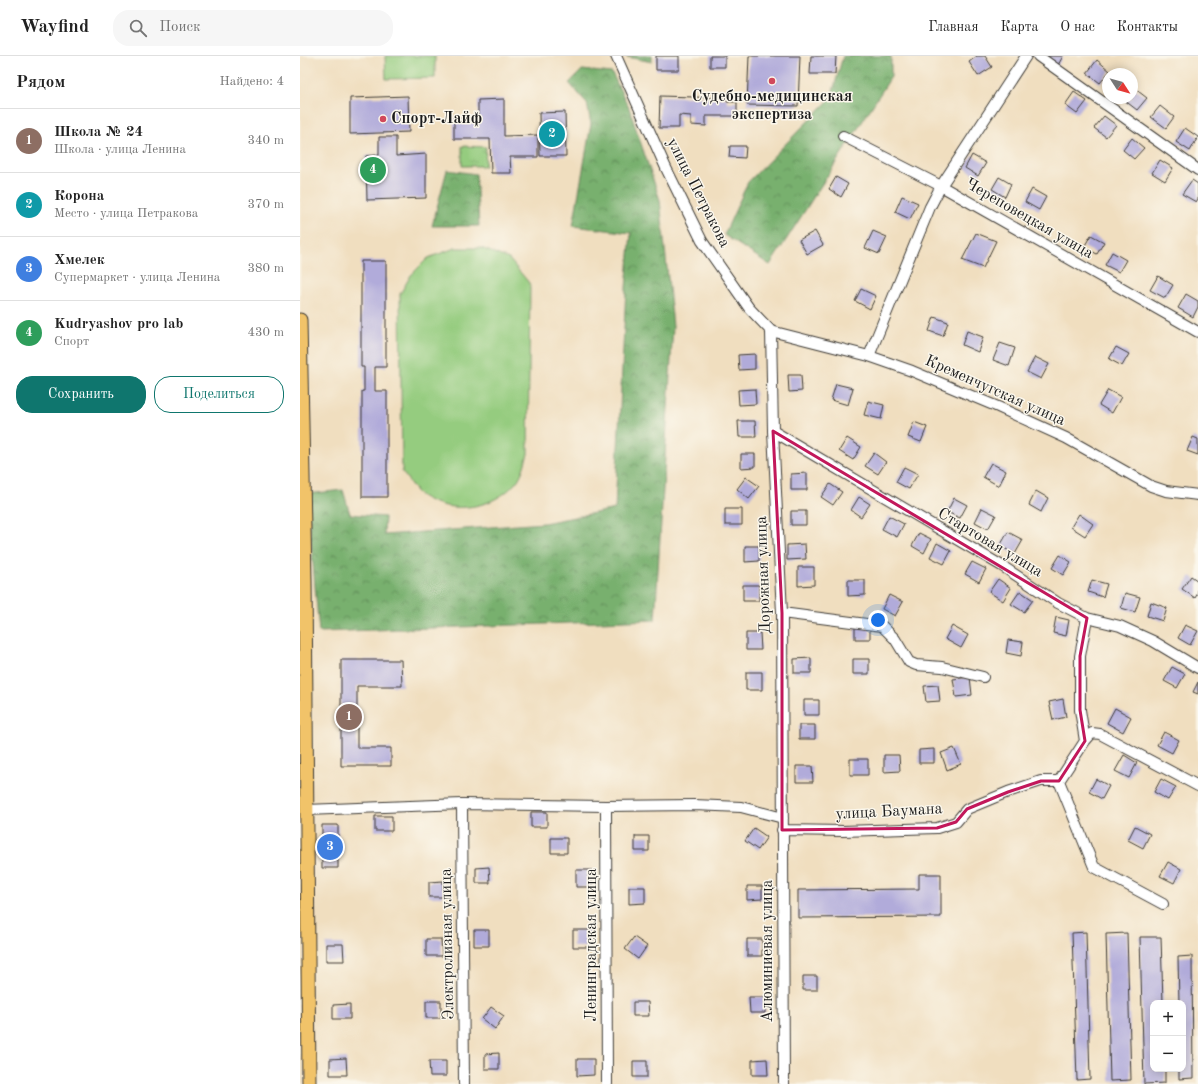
<!DOCTYPE html>
<html lang="ru">
<head>
<meta charset="utf-8">
<style>
  body { margin:0; font-family:"Old Standard TT",serif; background:#f6f6f6; color:#222 }
  .controls { position:absolute; right:12px; bottom:12px; display:grid; overflow:hidden; border-radius:8px; box-shadow:0 2px 10px #0003 }
  .controls button { width:36px; height:36px; display:grid; place-items:center; padding:0; border:0; border-bottom:1px solid #e0e0e0; background:#fff; color:#222; font:20px sans-serif }
  .compass { position:absolute; left:802px; top:12px; width:36px; height:36px; border-radius:50%; background:#fff; box-shadow:0 2px 10px #0003; rotate:126deg }
  .you { position:absolute; left:578px; top:564px; width:14px; height:14px; margin:-10px; border:3px solid #fff; border-radius:50%; background:#1a73e8; box-shadow:0 0 0 6px #1a73e833 }
  .badge { display:grid; place-items:center; width:26px; height:26px; border-radius:50%; background:#0f766e; color:#fff; font-size:13px; font-weight:700 }
  .pin { position:absolute; translate:-50% -50%; border:2px solid #fff; box-shadow:0 1px 4px #0006 }
  .list { margin:0; padding:0; list-style:none }
  h2 { display:flex; justify-content:space-between; align-items:center; height:52px; margin:0; padding:0 16px; font-size:17px }
  h2 small { font-size:13px; font-weight:400; color:#767676 }
  .list li { display:grid; grid-template-columns:26px 1fr auto; gap:12px; align-items:center; box-sizing:border-box; height:64px; padding:0 16px; border-top:1px solid #e0e0e0 }
  .list b { display:block; font-size:15px; white-space:nowrap }
  .list p { margin:0; font-size:13px; white-space:nowrap; color:#767676 }
  .list em { font-size:13px; font-style:normal; color:#767676 }
  .actions { display:flex; gap:8px; padding:12px 16px }
  .actions a { flex:1; padding:9px 0; border:1px solid #0f766e; border-radius:16px; text-align:center; font-size:14px; color:#0f766e }
  .actions .main { background:#0f766e; color:#fff }
  .icon { flex:none; width:22px; height:22px; fill:none; stroke:currentColor; stroke-width:2; stroke-linecap:round; stroke-linejoin:round }
  .map { position:relative; flex:none; width:898px; height:1028px; overflow:hidden }
  header { display:flex; align-items:center; gap:24px; box-sizing:border-box; height:56px; padding:0 20px; background:#fff; border-bottom:1px solid #e0e0e0 }
  header strong { font-size:19px }
  nav { display:flex; gap:22px; margin-inline-start:auto; font-size:14px }
  .search { width:280px; height:36px; background:#f6f6f6; display:flex; align-items:center; gap:10px; box-sizing:border-box; padding:0 14px; border-radius:16px; color:#767676; font-size:15px }
  main { display:flex }
  aside { flex:1; background:#fff }
  .map>svg:first-child { display:block }
  .forest { fill:url(#forest-crowns); stroke:#4a6645 }
  .park { fill:url(#park-tufts); stroke:#58744e }
  .pitch { fill:#95cc7f; stroke:#58744e }
  .building { fill:#b1abda }
  .lines { fill:none; stroke-linecap:round; stroke-linejoin:round }
  .minor-casing { stroke:#3c3934; stroke-width:12 }
  .major-casing { stroke:#3c3934; stroke-width:15 }
  .minor { stroke:#fff; stroke-width:10 }
  .major { stroke:#f1c369; stroke-width:13 }
  .marked { fill:none; stroke:#c2185b; stroke-width:3; stroke-linejoin:round }
  .poi-dot { fill:#d1495b; stroke:#fbf7ec; stroke-width:1.5 }
  .labels { text-anchor:middle; dominant-baseline:central; stroke-width:3; stroke-linejoin:round; paint-order:stroke }
  .poi-label { font-size:16px; font-weight:bold; fill:#1c1c1c; stroke:#fbf7ec }
  .street-label { font-size:16px; fill:#1c1c1c; stroke:#fbf7ec }
</style>
</head>
<body>
<header>
<strong>Wayfind</strong>
<div class="search"><svg class="icon" aria-label="search" viewBox="0 0 24 24"><circle cx="10" cy="10" r="6"/><path d="M15 15l6 6"/></svg>Поиск</div>
<nav><a>Главная</a><a>Карта</a><a>О нас</a><a>Контакты</a></nav>
</header>
<main>
<aside>
<h2>Рядом<small>Найдено: 4</small></h2>
<ul class="list">
<li><span class="badge" style="background:#8d6e63">1</span><div><b>Школа № 24</b><p>Школа · улица Ленина</p></div><em>340 m</em></li>
<li><span class="badge" style="background:#0f9aa8">2</span><div><b>Корона</b><p>Место · улица Петракова</p></div><em>370 m</em></li>
<li><span class="badge" style="background:#3f7fe0">3</span><div><b>Хмелек</b><p>Супермаркет · улица Ленина</p></div><em>380 m</em></li>
<li><span class="badge" style="background:#2e9e5b">4</span><div><b>Kudryashov pro lab</b><p>Спорт</p></div><em>430 m</em></li>
</ul>
<div class="actions"><a class="main">Сохранить</a><a>Поделиться</a></div>
</aside>
<div class="map">
<svg width="898" height="1028" viewBox="0 0 898 1028">
  <defs>
    <pattern id="forest-crowns" width="20" height="18" patternUnits="userSpaceOnUse"><rect width="20" height="18" fill="#78b06e"/><path d="M2 6a3 3 0 1 1 6 0M12 15a3 3 0 1 1 6 0" fill="none" stroke="#628e5a"/></pattern>
    <pattern id="park-tufts" width="24" height="20" patternUnits="userSpaceOnUse"><rect width="24" height="20" fill="#95cc7f"/><path d="M3 7l-1-3M5 7V3M7 7l1-3M15 17l-1-3M17 17v-4M19 17l1-3" fill="none" stroke="#80af6d"/></pattern>
  </defs>
  <rect width="100%" height="100%" fill="#fbf7ec"/>
  <filter id="ink" filterUnits="userSpaceOnUse"><feTurbulence type="fractalNoise" baseFrequency=".025" numOctaves="2"/><feDisplacementMap in="SourceGraphic" scale="8" xChannelSelector="R" yChannelSelector="G"/><feConvolveMatrix kernelMatrix="1 2 1 2 8 2 1 2 1" color-interpolation-filters="sRGB"/></filter>
  <filter id="wash" filterUnits="userSpaceOnUse"><feTurbulence type="fractalNoise" baseFrequency=".012" numOctaves="4" result="noise"/><feDisplacementMap in="SourceGraphic" scale="16" xChannelSelector="R" yChannelSelector="G"/><feGaussianBlur stdDeviation="0.9" result="paint"/><feColorMatrix in="noise" values="0 0 0 0 0 0 0 0 0 0 0 0 0 0 0 0 0 1.4 0 .05"/><feComposite in="paint" operator="in"/></filter>
  <g filter="url(#wash)">
    <rect width="100%" height="100%" fill="#f0debf"/>
    <path class="forest" d="M326,0h26v6l-25,-5z
      M543,0h48v21l-121,188 -46,-30 24,-53 83,-84z
      M282,14l30,3 17,35 31,92 13,126 -18,294 -336,12 -12,-138 36,-4 7,24 35,3 -1,18 160,-12 71,-14 11,-221 5,-55 -58,-7 18,-102 -4,-21 -18,-20z
      M147,114l29,4 3,52h-47z"/>
    <path class="park" d="M162,90l24,1 -1,19h-23z"/>
    <path class="pitch" d="M85,0h50v22l-49,1z
      M155,192h26l28,11 21,25 -2,170c-3,8 -5,19 -10,26 -22,29 -66,36 -97,16 -7,-5 -13,-17 -19,-24l-2,-178 11,-19 17,-17z"/>
    <g id="blocks">
      <path class="building" d="M356,0h23v14h-23z
        M410,0h15v11h-15z
        M449,0h51l-2,50 -51,-1z
        M511,0h25l-1,18h-25z
        M677,0h8l7,11 -14,9 -9,-14z
        M743,0h20l-6,11z
        M797,4l13,11 -10,12 -13,-10z
        M834,32l13,10 -10,12 -13,-10 8,-2v-8z
        M774,36l13,9 -10,13 -12,-9z
        M108,40l1,36 -59,2v-36z
        M360,40l67,2v4h10v14h-31v10l-15,-1v-9l-12,-1v13h-20z
        M204,43v37l34,-1v22h-28l1,16h-20l-1,-34h-36v-21h24v-18z
        M860,50l14,11 -8,11 -15,-11z
        M265,56l1,44h-26l-1,-43z
        M804,60l12,9 -10,12 -12,-9z
        M885,72l13,9 -8,14 -14,-9z
        M79,81h17v19l30,-2v44l-59,2 -1,-44 13,-1z
        M832,82l12,10 -10,11 -11,-9z
        M430,90h16l-1,12 -16,-1z
        M672,99l14,8 -8,13 -13,-8z
        M860,104l13,8 -8,13 -13,-8z
        M536,121l12,7 -7,13 -12,-8z
        M699,121l12,7 -6,13 -13,-8z
        M892,124l6,4v15l-2,3 -14,-8z
        M732,133l14,8 -7,13 -14,-8z
        M602,140l16,7 -8,16 -15,-7z
        M515,175l8,14 -16,9 -8,-14z
        M573,175l14,6 -8,17 -14,-6z
        M676,177l20,8 -13,27 -21,-8z
        M791,179l13,7 -7,12 -13,-7z
        M812,196l14,8 -7,12 -14,-7z
        M61,205h25v106h-11v24h12v106h-25v-106h2v-24h-3z
        M858,220l15,9 -8,13 -15,-8z
        M561,233l15,7 -6,13 -15,-8z
        M886,238l12,7v6l-5,10 -15,-9z
        M634,261l14,5 -5,14 -14,-5z
        M667,275l16,6 -5,15 -16,-7z
        M700,287l15,5 -6,18 -16,-6z
        M816,291l13,7 -7,12 -13,-7z
        M455,298v15l-16,1 -1,-15z
        M735,301l14,7 -8,15 -14,-7z
        M488,319h13l1,16 -13,1z
        M536,328l17,4 -5,17 -17,-5z
        M455,333l1,15 -17,1 -1,-15z
        M808,334l13,7 -9,16 -13,-8z
        M568,345l16,4 -3,14 -17,-4z
        M438,365h17l1,16h-17z
        M614,366l13,5 -6,15 -13,-5z
        M893,381l5,2v16l-11,-4z
        M547,382l14,9 -8,13 -14,-9z
        M574,397l12,9 -8,12 -13,-8z
        M441,398h14v13l-14,1z
        M691,407l15,8 -7,15 -16,-9z
        M604,411l14,7 -9,15 -13,-7z
        M507,417v17h-16v-16z
        M446,421l13,9 -10,13 -12,-10z
        M530,428l12,8 -9,13 -12,-8z
        M736,435l12,7 -7,14 -12,-7z
        M559,441l11,7 -9,13 -10,-7z
        M654,442l13,7 -7,13 -13,-6z
        M682,452l14,7 -8,14 -13,-7z
        M425,453h17v16h-17z
        M491,455h15v14h-15z
        M779,458l14,10 -8,12 -14,-9z
        M589,460l15,8 -7,13 -15,-8z
        M708,476l15,8 -8,14 -15,-8z
        M619,477l12,6 -7,14 -12,-7z
        M637,487l14,8 -7,13 -14,-7z
        M505,488l1,15 -19,1v-15z
        M445,490h14v15l-14,1z
        M760,499l11,7 -8,13 -11,-7z
        M672,506l14,7 -7,13 -14,-8z
        M498,511h16v18l-16,1z
        M891,520l7,5v12l-3,5 -13,-9z
        M698,523l13,9 -8,13 -14,-9z
        M548,524h17v15l-17,1z
        M792,524l15,4 -4,13 -15,-5z
        M443,529h16v16h-16z
        M720,535l13,9 -9,12 -13,-8z
        M825,537l15,4 -5,15 -14,-4z
        M589,539l14,7 -8,14 -13,-7z
        M851,546l16,6 -4,13 -16,-5z
        M756,561l13,3 -3,16 -13,-3z
        M885,569l13,6 -8,14 -12,-7z
        M555,570h15v13h-15z
        M652,570l16,9 -7,13 -16,-9z
        M446,577h14l1,17h-15z
        M708,584l15,2 -2,14 -15,-3z
        M511,602v15h-17v-14z
        M553,603h16v15h-16z
        M41,604h60l1,26h-45v62h34v18h-50z
        M872,611l13,7 -8,14 -13,-7z
        M446,616h16v18h-16z
        M670,621l2,18 -16,2 -3,-18z
        M898,626v12l-5,-2z
        M638,629l2,16 -14,1 -2,-16z
        M763,643l3,18 -13,3 -4,-18z
        M504,644h15v15h-15z
        M815,652l16,9 -8,15 -16,-9z
        M499,669h16v14h-16z
        M864,676l15,8 -7,13 -15,-8z
        M654,692l7,16 -14,6 -6,-17z
        M634,693v14h-15v-13z
        M584,699h15l1,16 -16,1z
        M824,699l13,8 -8,15 -14,-7z
        M550,703h18v16h-18z
        M496,710h16l1,16h-17z
        M796,723l13,7 -7,13 -13,-7z
        M861,723l15,8 -8,13 -14,-8z
        M231,756h16v15h-16z
        M75,760h17v15h-17z
        M22,769h16v43h-16z
        M835,770l15,8 -7,14 -15,-8z
        M454,772l13,9 -9,13 -13,-9z
        M335,780h14v15h-14z
        M251,782h16v15h-16z
        M868,806l13,7 -7,14 -14,-7z
        M189,811l1,16h-14v-15z
        M276,814h16v17h-16z
        M619,818h22v43l-143,1v-28l121,-1z
        M143,825v16h-14v-15z
        M447,830h15v13l-15,1z
        M329,831h16v16l-16,1z
        M174,874h15v16h-15z
        M273,874h17v17h-17z
        M786,876l4,147 -13,1 -5,-147z
        M827,877l4,147 -21,1 -4,-147z
        M334,881l13,9 -9,13 -13,-10z
        M840,881h21l2,66h-10v66h12v14l-21,1z
        M126,883h15l1,17h-16z
        M447,883h15v17h-15z
        M26,888h17l1,17h-18z
        M892,900l1,122 -14,1v-10h4v-66h-4l-1,-46z
        M503,920h14v14h-14z
        M449,941h16v16h-15z
        M126,945h15v17h-15z
        M333,946h15l1,14h-16z
        M50,948v15h-17v-14z
        M191,951l13,9 -9,13 -13,-10z
        M199,997v16h-14v-15z
        M46,1002l1,17h-17v-16z
        M277,1003h17v16l-17,1z
        M467,1003l1,16h-16v-15z
        M129,1005h17v15h-16z
        M333,1005h14v16h-14z"/>
    </g>
  </g>
  <g filter="url(#ink)">
    <use href="#blocks" fill-opacity="0" stroke="#3c3934" stroke-width="1"/>
    <g class="lines">
      <g class="minor-casing">
        <path id="minor" d="M316,0l50,112 36,73 47,67 22,23
          M738,0l160,114
          M543,80l98,50 257,146
          M471,275l2,100 9,182 2,471
          M471,275l98,25 43,15 86,36 68,31 85,48 15,5 32,4
          M569,300l61,-149 11,-21 85,-130
          M473,375l229,135 56,37 29,15 33,8 33,15 45,27
          M482,557l100,13 13,13 14,23 7,3 26,2 41,10
          M787,562l-7,38v54l5,31 7,-8 8,1 98,52
          M785,685l-26,40 35,86 69,37
          M162,748l2,280
          M306,750l1,278
          M6,754l156,-6 144,2 88,-1 47,2 42,11
          M482,774l61,1 94,-3 19,-6 11,-13 41,-17 33,-11h18"/>
      </g>
      <g class="major-casing">
        <path id="major" d="M0,264l5,261 4,503"/>
      </g>
      <use href="#minor" class="minor"/>
      <use href="#major" class="major"/>
    </g>
  </g>
  <path class="marked" d="M473,375l314,187 -7,38v54l5,31 -26,40h-18l-33,11 -41,17 -11,13 -19,6 -155,2v-217z"/>
  <g class="poi-dot">
    <circle cx="472" cy="25" r="4"/>
    <circle cx="83" cy="63" r="4"/>
  </g>
  <g class="labels">
    <g class="poi-label">
      <text x="472" y="41">Судебно-медицинская<tspan x="472" dy="18">экспертиза</tspan></text>
      <text x="91" y="63" text-anchor="start">Спорт-Лайф</text>
    </g>
    <g class="street-label">
      <text transform="translate(398 137) rotate(63)">улица Петракова</text>
      <text transform="translate(729 163) rotate(30)">Череповецкая улица</text>
      <text transform="translate(695 335) rotate(24)">Кременчугская улица</text>
      <text transform="translate(690 487) rotate(31)">Стартовая улица</text>
      <text transform="translate(464 519) rotate(-92)">Дорожная улица</text>
      <text transform="translate(589 756) rotate(-3)">улица Баумана</text>
      <text transform="translate(148 888) rotate(-91)">Электролизная улица</text>
      <text transform="translate(292 889) rotate(-90)">Ленинградская улица</text>
      <text transform="translate(468 895) rotate(-90)">Алюминиевая улица</text>
    </g>
  </g>
</svg>
<div class="controls">
<button>+</button>
<button>−</button>
</div>
<svg class="compass" viewBox="-18 -18 36 36"><path d="M0-13l5 13h-10z" fill="#e53935"/><path d="M0 13l5-13h-10z" fill="#767676"/></svg>
<div class="you"></div>
<div class="pin badge" style="left:49px;top:661px;background:#8d6e63">1</div>
<div class="pin badge" style="left:252px;top:78px;background:#0f9aa8">2</div>
<div class="pin badge" style="left:30px;top:791px;background:#3f7fe0">3</div>
<div class="pin badge" style="left:73px;top:114px;background:#2e9e5b">4</div>
</div>
</main>
</body>
</html>
